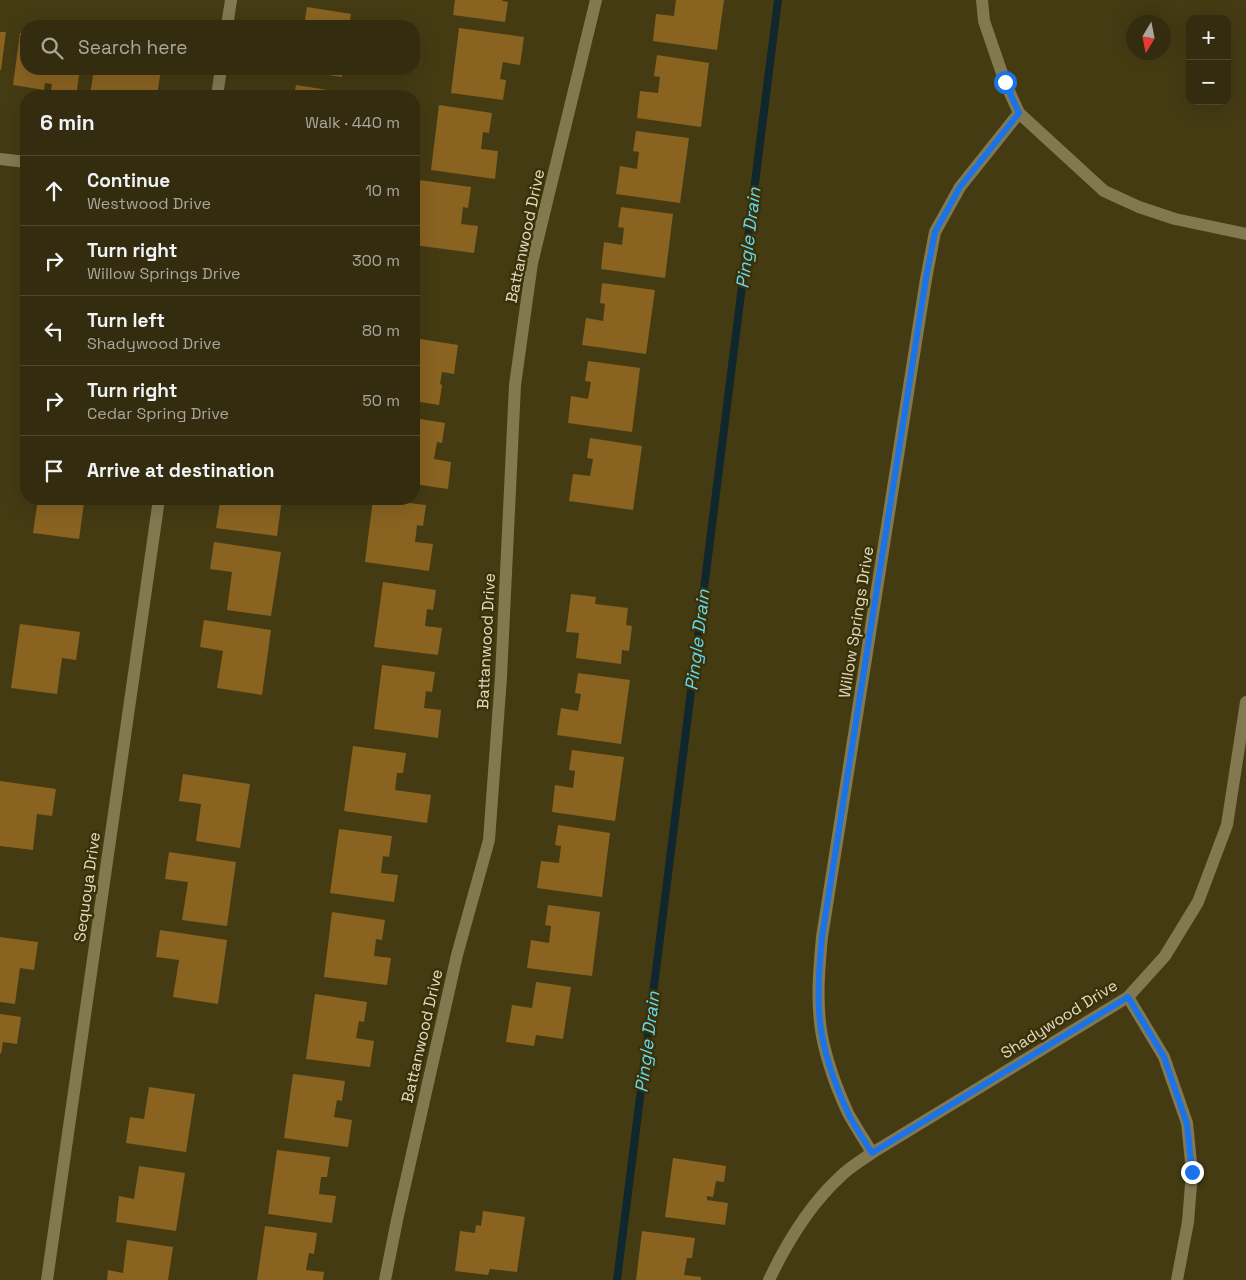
<!DOCTYPE html>
<html lang="en">
<head>
<meta charset="utf-8">
<style>
  body { margin:0; font-family:"Space Grotesk",sans-serif; background:#3b3417; color:#f1f3f6 }
  .controls { position:absolute; right:15px; top:15px; display:grid; overflow:hidden; border-radius:10px; box-shadow:0 5px 20px #0002 }
  .controls button { width:45px; height:45px; display:grid; place-items:center; padding:0; border:0; border-bottom:1px solid #4e482e; background:#332c0e; color:#f1f3f6; font:25px sans-serif }
  .compass { position:absolute; left:1126px; top:15px; width:45px; height:45px; border-radius:50%; background:#332c0e; box-shadow:0 5px 20px #0002; rotate:190deg }
  .stop { position:absolute; width:15px; height:15px; margin:-11px; border:4px solid #1a73e8; border-radius:50%; background:#fff }
  .stop.end { background:#1a73e8; border-color:#fff; box-shadow:0 1px 5px #0008 }
  .list { margin:0; padding:0; list-style:none }
  h2 { display:flex; justify-content:space-between; align-items:center; height:65px; margin:0; padding:0 20px; font-size:21px }
  h2 small { font-size:16px; font-weight:400; color:#a9a79e }
  .list li { display:grid; grid-template-columns:32px 1fr auto; gap:15px; align-items:center; box-sizing:border-box; height:70px; padding:0 20px; border-top:1px solid #4e482e }
  .list b { display:block; font-size:19px; white-space:nowrap }
  .list p { margin:0; font-size:16px; white-space:nowrap; color:#a9a79e }
  .list em { font-size:16px; font-style:normal; color:#a9a79e }
  .icon { flex:none; width:28px; height:28px; fill:none; stroke:currentColor; stroke-width:2; stroke-linecap:round; stroke-linejoin:round }
  .map { position:relative; flex:none; width:1246px; height:1280px; overflow:hidden }
  .search { position:absolute; background:#332c0e; box-shadow:0 5px 20px #0002; left:20px; top:20px; width:400px; height:55px; display:flex; align-items:center; gap:12px; box-sizing:border-box; padding:0 18px; border-radius:20px; color:#a9a79e; font-size:19px }
  .panel { position:absolute; background:#332c0e; box-shadow:0 5px 20px #0002; left:20px; top:90px; width:400px; height:415px; border-radius:20px }
  .map>svg:first-child { display:block }
  .lines { fill:none; stroke-linecap:round; stroke-linejoin:round }
  .stream { stroke:#0f272d; stroke-width:8 }
  .building { fill:#8a6321 }
  .minor { stroke:#827951; stroke-width:12 }
  .route { stroke:#1a73e8; stroke-width:6 }
  .labels { text-anchor:middle; dominant-baseline:central; stroke-width:5; stroke-linejoin:round; paint-order:stroke }
  .street-label { font-size:16px; fill:#e0dbc6; stroke:#3a3107 }
  .water-label { font-size:18px; font-style:italic; fill:#63d9f6; stroke:#3a3107 }
</style>
</head>
<body>
<div class="map">
<svg width="1246" height="1280" viewBox="0 0 1246 1280">
  <rect width="100%" height="100%" fill="#443b13"/>
  <g class="lines">
    <path class="stream" d="M617,1280l161,-1280"/>
  </g>
  <path class="building" d="M455,0h48l-1,1 6,1 -3,20 -52,-7z
    M676,0h48l-7,50 -64,-9 3,-27 18,2z
    M307,7l44,7 -2,12h-45z
    M459,28l65,9 -4,28 -17,-3 -3,17 6,1 -3,20 -52,-7z
    M0,32h6l-5,38h-1z
    M20,33l6,1v35h54l-4,27h-26l2,-12 -7,-1 -1,7 -31,-5z
    M657,55l52,8 -8,64 -64,-9 3,-27 18,2 2,-16 -6,-1z
    M94,69h67l-4,27 -67,-1z
    M293,69h50l-1,8 -49,-7z
    M296,85l45,7v4h-47z
    M439,105l53,8 -3,20 -6,-1 -2,17 17,2 -3,28 -64,-9z
    M636,131l53,7 -9,65 -64,-9 4,-28 17,3 2,-17 -6,-1z
    M419,180l52,7 -3,21 -5,-1 -2,17 17,2 -4,27 -60,-8v-28z
    M621,207l52,7 -8,64 -64,-9 3,-27 18,3 2,-17 -6,-1z
    M602,283l53,7 -9,64 -64,-9 4,-27 17,3 2,-17 -5,-1z
    M414,338l44,7 -4,29 -12,-2 -2,12 2,1 -3,20 -25,-4z
    M588,361l52,7 -8,64 -64,-9 3,-27 17,3 3,-17 -6,-1z
    M414,418l31,5 -3,20 -5,-1 -3,17 17,3 -3,27 -34,-5z
    M590,438l52,8 -9,64 -64,-9 4,-27 17,2 3,-17 -6,-1z
    M38,499h61l-1,6 -14,-2 -5,36 -46,-6z
    M236,499h46l-5,37 -61,-8 4,-26 15,2z
    M373,499l53,6 -3,21 -6,-1 -2,17 18,2 -4,27 -64,-9z
    M214,542l67,10 -10,64 -44,-6 5,-38 -22,-3z
    M383,582l53,8 -3,20 -6,-1 -2,17 17,2 -4,27 -64,-8z
    M571,594l25,3 -1,7 33,4 -2,17 6,1 -3,25 -7,-1 -1,14 -45,-6 3,-25 -13,-1z
    M204,620l67,10 -9,65 -45,-7 6,-37 -23,-4z
    M20,624l60,8 -4,28 -14,-2 -5,36 -46,-6z
    M382,665l53,7 -3,20 -6,-1 -2,17 17,2 -3,28 -64,-9z
    M578,673l52,7 -9,64 -64,-9 4,-27 17,3 3,-17 -6,-1z
    M353,746l53,7 -3,20h-6l-2,17 36,5 -4,28 -83,-12z
    M572,750l52,7 -9,64 -63,-9 3,-27 18,3 2,-17 -6,-1z
    M183,774l67,10 -10,64 -44,-7 5,-37 -22,-3z
    M0,781l56,8 -4,27 -15,-2 -4,36 -33,-4z
    M558,825l52,8 -8,64 -65,-9 4,-27 18,2 2,-17 -6,-1z
    M339,829l53,7 -3,21 -6,-1 -2,17 17,2 -4,27 -64,-9z
    M169,852l67,10 -9,64 -45,-6 6,-38 -23,-3z
    M548,905l52,7 -8,64 -65,-8 4,-28 18,3 2,-17 -6,-1z
    M332,912l53,8 -3,20 -6,-1 -2,17 17,2 -4,27 -63,-8z
    M160,930l67,10 -9,64 -45,-7 6,-37 -23,-3z
    M0,937l38,5 -4,28 -14,-2 -5,36 -15,-2z
    M536,982l35,5 -8,52 -27,-4 -2,11 -28,-4 6,-37 20,3z
    M315,994l52,8 -3,20 -5,-1 -3,17 18,3 -4,26 -64,-8z
    M0,1014l21,3 -4,27 -14,-2 -2,12 -1,-1z
    M293,1074l52,7 -3,20 -5,-1 -3,17 18,3 -4,27 -64,-9z
    M149,1087l46,7 -9,58 -60,-9 4,-26 14,2z
    M277,1150l53,7 -3,20h-6l-2,17 17,2 -4,27 -64,-9z
    M673,1158l53,8 -2,16 -8,-1 -3,16 -6,-1v4l21,3 -3,22 -60,-8z
    M139,1166l46,7 -9,58 -60,-9 3,-26 15,3z
    M483,1211l42,6 -8,55 -27,-3 -2,6 -33,-4 5,-40 15,2 1,-8 5,1z
    M265,1226l52,7 -3,21 -5,-1 -3,17 18,2 -1,8h-66z
    M642,1231l53,7 -3,20h-5l-3,17 17,2v3h-65z
    M127,1240l46,7 -5,33h-61l1,-10 15,3z"/>
  <g class="lines">
    <path class="minor" d="M982,0l2,21 21,61 14,31 85,78 35,16 36,12 71,15
      M227,26l4,-26
      M217,96l4,-27
      M0,159l26,3
      M1128,997l36,60 23,66 5,49 -4,50 -11,58
      M872,1153c-8,-14 -17,-27 -24,-40 -11,-24 -21,-51 -26,-77 -6,-32 -3,-67 0,-99l104,-658 9,-47 25,-45 59,-74
      M47,1280l112,-781
      M385,1280l12,-60 60,-265 32,-115 12,-163 14,-292 17,-122 64,-263
      M769,1280c18,-38 40,-75 72,-104 9,-9 21,-16 31,-23l256,-156 37,-41 33,-54 29,-77 19,-123"/>
  </g>
  <g class="lines">
    <path class="route" d="M1005,82l14,31 -59,74 -25,45 -9,46 -104,659c-3,32 -6,67 0,99 5,26 15,53 26,77 7,14 16,27 24,40l256,-156 36,60 23,67 5,48"/>
  </g>
  <g class="labels">
    <g class="street-label">
      <text transform="translate(525 236) rotate(-78)">Battanwood Drive</text>
      <text transform="translate(856 622) rotate(-81)">Willow Springs Drive</text>
      <text transform="translate(486 641) rotate(-87)">Battanwood Drive</text>
      <text transform="translate(87 887) rotate(-82)">Sequoya Drive</text>
      <text transform="translate(1059 1019) rotate(-32)">Shadywood Drive</text>
      <text transform="translate(422 1036) rotate(-77)">Battanwood Drive</text>
    </g>
    <g class="water-label">
      <text transform="translate(748 238) rotate(-83)">Pingle Drain</text>
      <text transform="translate(697 640) rotate(-83)">Pingle Drain</text>
      <text transform="translate(647 1042) rotate(-83)">Pingle Drain</text>
    </g>
  </g>
</svg>
<div class="controls">
<button>+</button>
<button>−</button>
</div>
<svg class="compass" viewBox="-18 -18 36 36"><path d="M0-13l5 13h-10z" fill="#e53935"/><path d="M0 13l5-13h-10z" fill="#a9a79e"/></svg>
<div class="stop" style="left:1005px;top:82px"></div>
<div class="stop end" style="left:1192px;top:1172px"></div>
<div class="search"><svg class="icon" aria-label="search" viewBox="0 0 24 24"><circle cx="10" cy="10" r="6"/><path d="M15 15l6 6"/></svg>Search here</div>
<section class="panel">
<h2>6 min<small>Walk · 440 m</small></h2>
<ul class="list">
<li><svg class="icon" aria-label="ahead" viewBox="0 0 24 24"><path d="M12 20V5M6 11l6-6 6 6"/></svg><div><b>Continue</b><p>Westwood Drive</p></div><em>10 m</em></li>
<li><svg class="icon" aria-label="right" viewBox="0 0 24 24"><path d="M7 20v-9h11M14 6l5 5-5 5"/></svg><div><b>Turn right</b><p>Willow Springs Drive</p></div><em>300 m</em></li>
<li><svg class="icon" aria-label="left" viewBox="0 0 24 24"><path d="M17 20v-9H6M10 6l-5 5 5 5"/></svg><div><b>Turn left</b><p>Shadywood Drive</p></div><em>80 m</em></li>
<li><svg class="icon" aria-label="right" viewBox="0 0 24 24"><path d="M7 20v-9h11M14 6l5 5-5 5"/></svg><div><b>Turn right</b><p>Cedar Spring Drive</p></div><em>50 m</em></li>
<li><svg class="icon" aria-label="arrive" viewBox="0 0 24 24"><path d="M6 21V4h12l-3 4 3 4H6"/></svg><div><b>Arrive at destination</b></div></li>
</ul>
</section>
</div>
</body>
</html>
